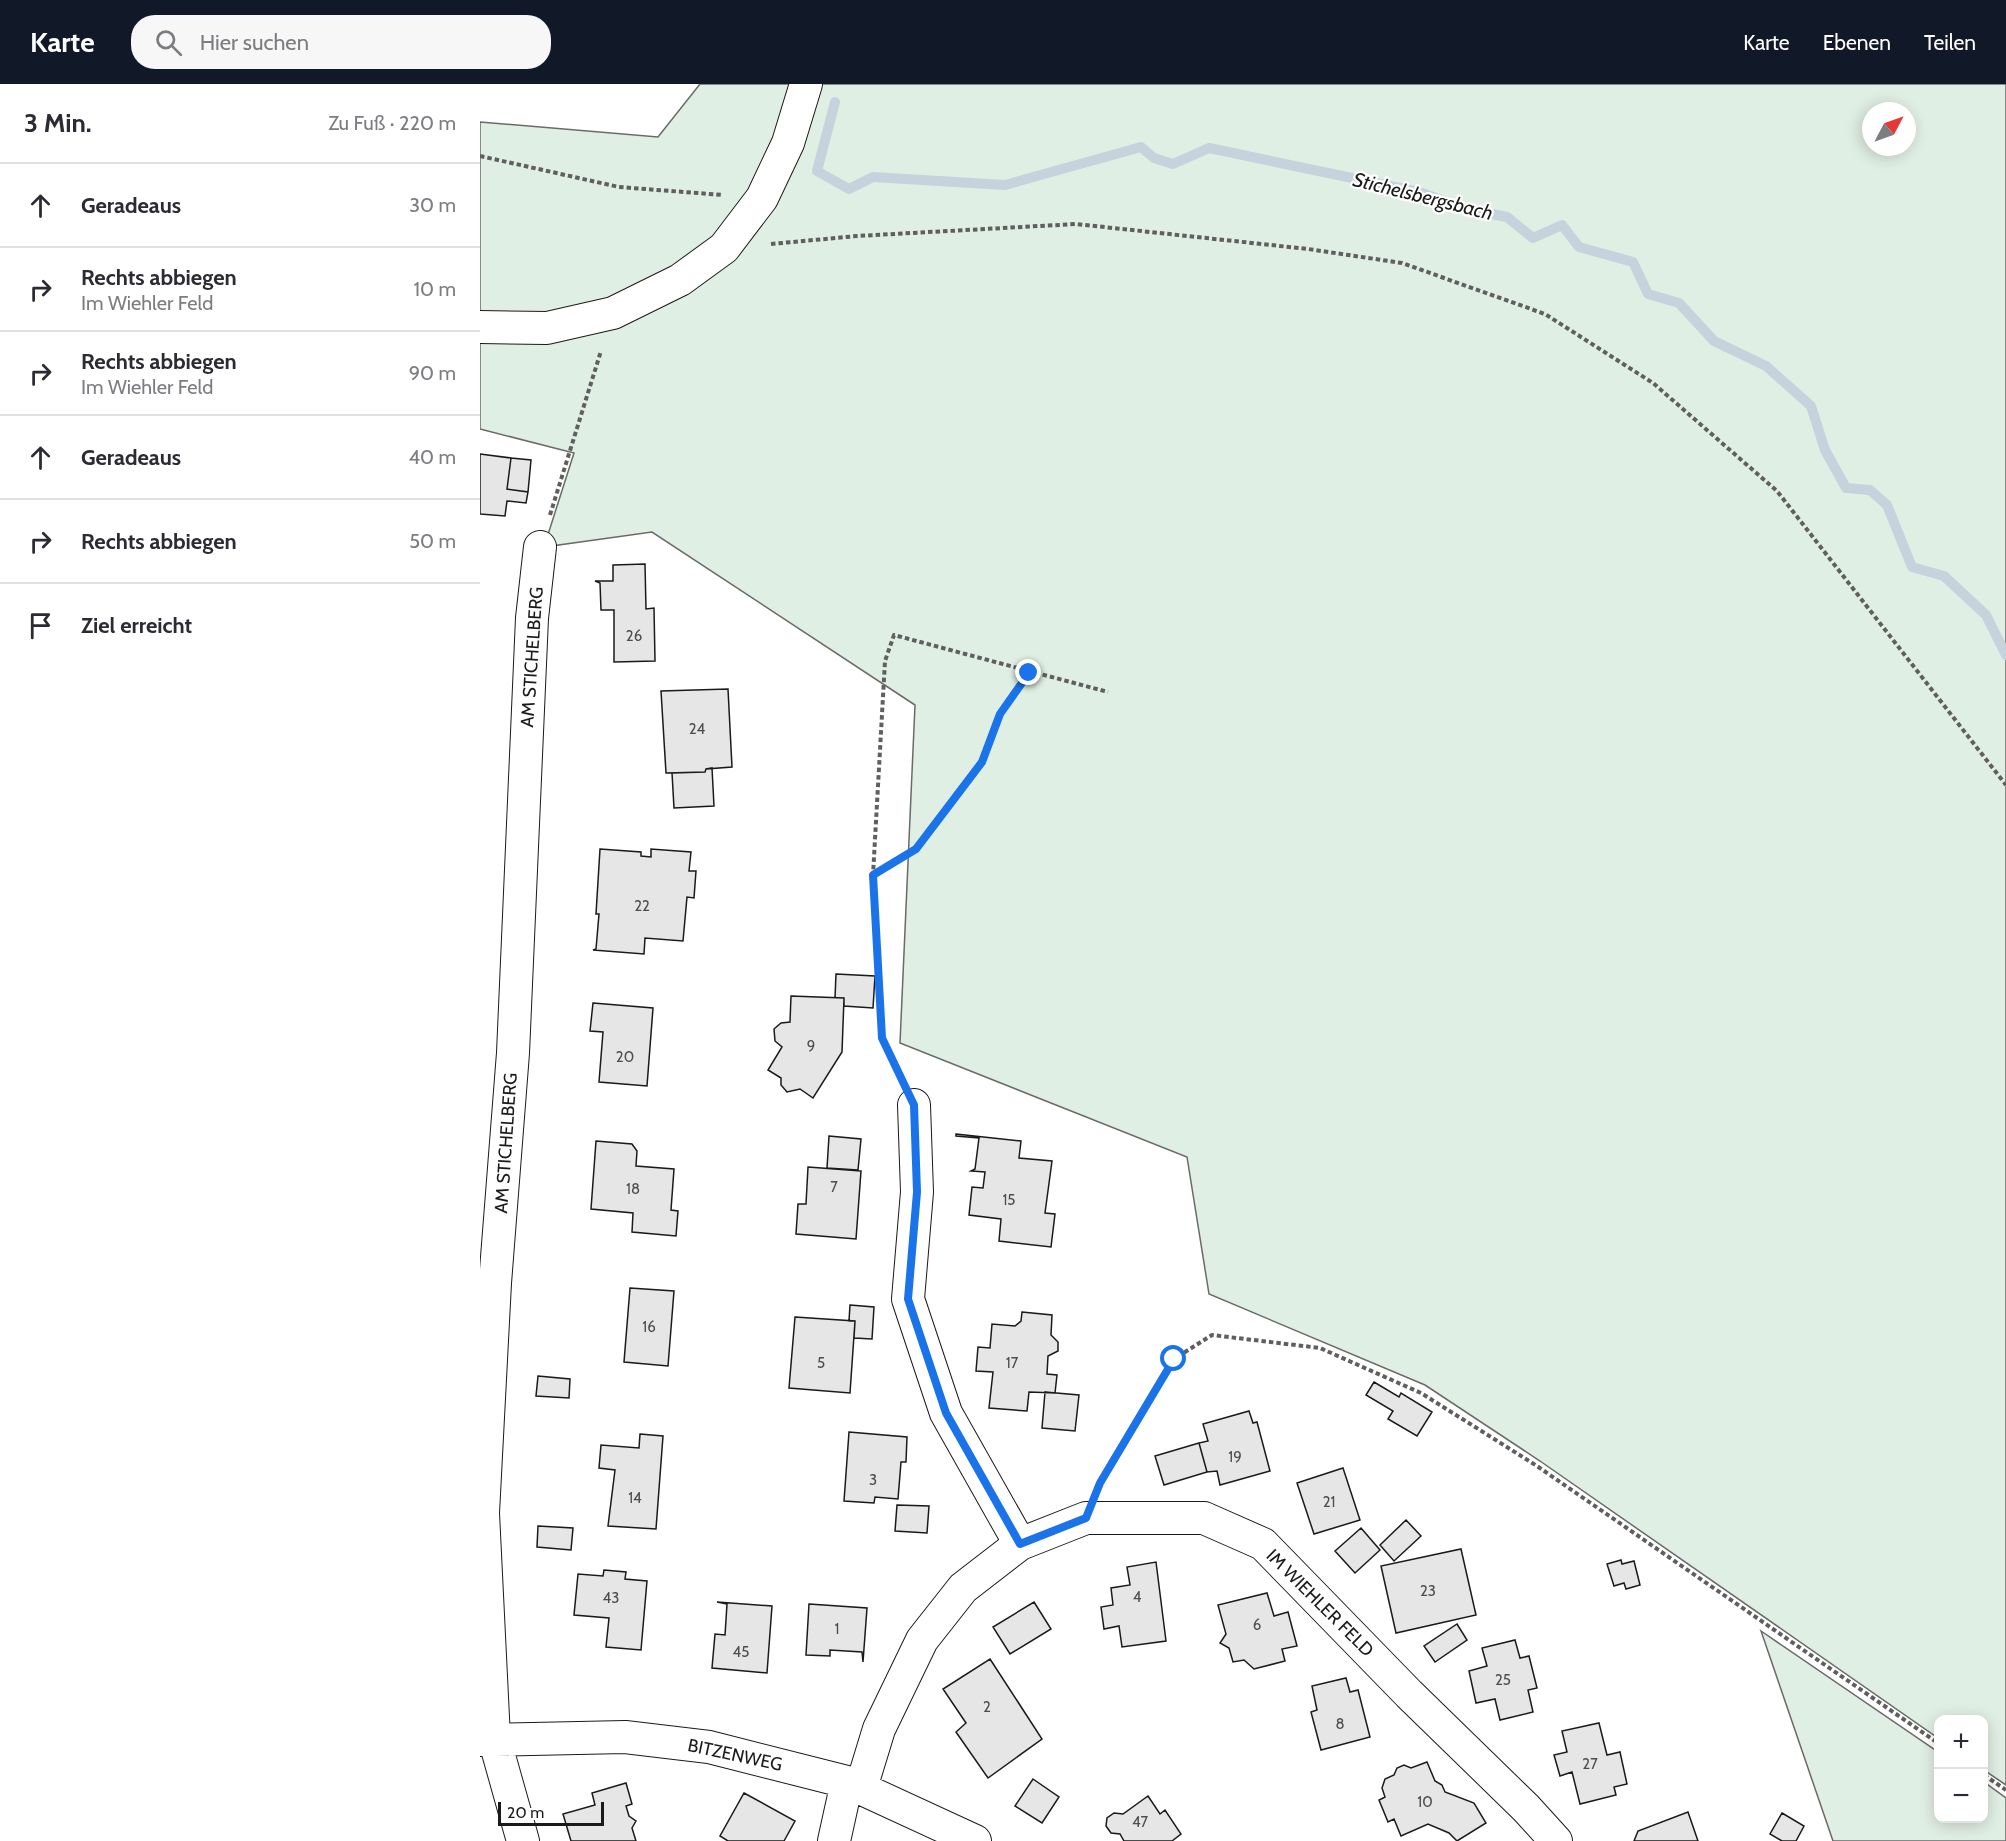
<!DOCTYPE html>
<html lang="de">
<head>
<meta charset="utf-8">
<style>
  body { margin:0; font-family:Cabin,sans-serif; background:#f7f7f7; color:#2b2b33 }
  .controls { position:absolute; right:18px; bottom:18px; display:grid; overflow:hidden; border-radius:12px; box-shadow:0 3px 15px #0003 }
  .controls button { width:54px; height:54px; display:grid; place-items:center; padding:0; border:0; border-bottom:2px solid #e1e1e2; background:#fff; color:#2b2b33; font:30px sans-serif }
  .compass { position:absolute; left:1382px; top:18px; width:54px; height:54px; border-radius:50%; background:#fff; box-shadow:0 3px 15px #0003; rotate:49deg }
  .scale { position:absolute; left:18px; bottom:15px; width:106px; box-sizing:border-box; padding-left:6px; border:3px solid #1a1a1a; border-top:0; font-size:16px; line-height:21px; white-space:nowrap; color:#1a1a1a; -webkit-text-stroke:4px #fff; paint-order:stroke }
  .stop { position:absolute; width:18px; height:18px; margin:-14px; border:4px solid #1a73e8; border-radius:50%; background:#fff }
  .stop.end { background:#1a73e8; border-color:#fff; box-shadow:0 2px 6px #0008 }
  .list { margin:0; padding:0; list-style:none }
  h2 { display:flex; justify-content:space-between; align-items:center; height:78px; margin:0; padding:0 24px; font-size:26px }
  h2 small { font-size:20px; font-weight:400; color:#7c7c81 }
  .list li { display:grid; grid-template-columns:39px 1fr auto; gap:18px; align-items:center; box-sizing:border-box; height:84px; padding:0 24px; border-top:2px solid #e1e1e2 }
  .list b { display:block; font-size:22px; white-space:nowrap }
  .list p { margin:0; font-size:20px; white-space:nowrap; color:#7c7c81 }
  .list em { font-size:20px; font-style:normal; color:#7c7c81 }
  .icon { flex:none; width:33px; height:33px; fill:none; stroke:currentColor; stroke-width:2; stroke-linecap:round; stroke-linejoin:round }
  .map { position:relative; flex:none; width:1526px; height:1757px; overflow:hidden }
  header { display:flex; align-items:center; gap:36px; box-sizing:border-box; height:84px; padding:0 30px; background:#111827; color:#fff }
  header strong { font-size:28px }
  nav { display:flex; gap:33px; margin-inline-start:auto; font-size:21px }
  .search { width:420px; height:54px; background:#f7f7f7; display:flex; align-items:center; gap:15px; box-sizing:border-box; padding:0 21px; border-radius:24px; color:#7c7c81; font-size:22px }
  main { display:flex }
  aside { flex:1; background:#fff }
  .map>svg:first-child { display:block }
  .green { fill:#e0efe3; stroke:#6a6a6a; stroke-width:1.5; fill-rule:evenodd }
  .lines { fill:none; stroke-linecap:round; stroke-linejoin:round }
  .stream { stroke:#c6d2dc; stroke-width:10 }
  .building { fill:#e6e6e6; stroke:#1a1a1a; stroke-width:1.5 }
  .street-casing { stroke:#1a1a1a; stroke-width:34 }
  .path { stroke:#5f5f5f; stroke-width:4; stroke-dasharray:4.5 3; stroke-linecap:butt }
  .street { stroke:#fff; stroke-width:32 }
  .route { stroke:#1a73e8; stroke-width:8 }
  .labels { text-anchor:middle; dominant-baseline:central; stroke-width:4.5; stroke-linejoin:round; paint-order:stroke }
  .number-label { font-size:15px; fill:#4d4d4d }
  .street-label { font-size:18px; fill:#1a1a1a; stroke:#fff }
  .water-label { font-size:20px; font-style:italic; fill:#1a1a1a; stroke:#fff }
</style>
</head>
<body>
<header>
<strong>Karte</strong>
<div class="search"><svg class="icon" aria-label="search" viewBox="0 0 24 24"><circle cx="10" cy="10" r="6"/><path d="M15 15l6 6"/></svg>Hier suchen</div>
<nav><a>Karte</a><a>Ebenen</a><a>Teilen</a></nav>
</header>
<main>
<aside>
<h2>3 Min.<small>Zu Fuß · 220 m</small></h2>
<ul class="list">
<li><svg class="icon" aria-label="ahead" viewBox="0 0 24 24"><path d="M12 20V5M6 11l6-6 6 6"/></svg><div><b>Geradeaus</b></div><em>30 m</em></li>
<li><svg class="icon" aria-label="right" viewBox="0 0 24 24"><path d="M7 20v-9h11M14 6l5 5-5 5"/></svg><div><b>Rechts abbiegen</b><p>Im Wiehler Feld</p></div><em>10 m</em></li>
<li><svg class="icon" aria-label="right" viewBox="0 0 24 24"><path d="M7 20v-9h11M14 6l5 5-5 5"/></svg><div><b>Rechts abbiegen</b><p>Im Wiehler Feld</p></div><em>90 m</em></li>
<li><svg class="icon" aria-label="ahead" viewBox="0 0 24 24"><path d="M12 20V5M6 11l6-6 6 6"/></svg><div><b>Geradeaus</b></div><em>40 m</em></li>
<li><svg class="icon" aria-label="right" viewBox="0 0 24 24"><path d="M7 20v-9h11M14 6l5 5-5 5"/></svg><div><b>Rechts abbiegen</b></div><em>50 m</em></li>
<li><svg class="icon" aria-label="arrive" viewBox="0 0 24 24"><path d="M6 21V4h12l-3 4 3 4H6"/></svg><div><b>Ziel erreicht</b></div></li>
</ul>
</aside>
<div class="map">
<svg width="1526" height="1757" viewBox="0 0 1526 1757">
  <rect width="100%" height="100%" fill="#fff"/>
  <path class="green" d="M220,0h1306v1701l-22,-15v-50h-46v18l-398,-277 -115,-76 -216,-91 -22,-137 -287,-114 15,-338 -263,-173 -108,15 30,-94 -94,-24v-307l178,15zM1391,27h36v36h-36z
    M1281,1547l177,121v66h46v-36l22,16v43h-173z"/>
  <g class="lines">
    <path class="stream" d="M355,18l-18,69 32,18 24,-12 132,8 136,-38 13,11 19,6 36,-16 210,44 48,17 40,8 26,21 29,-13 17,22 54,15 15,32 31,9 35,38 52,25 45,40 14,44 21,38 24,2 17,15 25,62 32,9 42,39 20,40"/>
  </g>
  <path class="building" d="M0,370l31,4 -4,31 21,3 -2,11 -19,-2 -2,15 -25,-2z
    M31,374l20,2 -3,32 -21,-3z
    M165,480l1,45 8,-1 1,53 -41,1v-52h-13l-1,-27 -5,-2h18v-16z
    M248,605l4,78 -26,2 -1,3 -39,1 -5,-82z
    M232,684l2,38 -40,2 -2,-35 33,-1 1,-3z
    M120,765l41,3v4l10,1v-8l40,3 -2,19h7l-2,27 -7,-1 -4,44 -38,-3 -1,16 -51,-4 3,-1 3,-35h-3z
    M356,890l39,2 -2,32 -29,-2v-8h-9z
    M311,912l53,2 -2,54 -29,46 -13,-9 -13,3 -6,-7v-7l-13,-8 14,-23 -7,-6 -1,-12 7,-6 9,-1z
    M113,919l60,5 -6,78 -48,-4 4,-50 -13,-1z
    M476,1050l65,7 -2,17 33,3 -7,52 10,1 -4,33 -52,-6 2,-22 -32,-4 3,-28 11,1 2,-16 -14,-1 4,-2 4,-31 -23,-2z
    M349,1052l32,3 -3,31 -31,-2z
    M116,1057l36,3 5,7 -1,15 38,3 -3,41 7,1 -2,25 -44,-4 1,-19 -42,-4z
    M328,1083l53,4 -5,68 -60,-5 2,-30h8z
    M150,1204l44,3 -6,75 -44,-4z
    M370,1221l24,2 -2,32 -18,-1 1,-17h-6z
    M542,1228l30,3 -1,20 7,7v9l-10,5 -1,18 10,1 -2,18 -26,-1 -2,19 -38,-3 4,-36 -17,-1 2,-24 12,1 2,-24 23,2 6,-5z
    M315,1233l60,4 -5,72 -61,-5z
    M58,1292l32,3 -1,19 -33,-2z
    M894,1298l25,15 2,-4 31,19 -15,24 -29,-17 5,-8 -27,-16z
    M565,1308l34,3 -4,36 -33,-3z
    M769,1327l4,12 4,-1 13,49 -50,14 -3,-14 -10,1 -8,-29 9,-2 -5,-17z
    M369,1348l58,5 -1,25h-5l-3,37 -23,-2 -1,6 -30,-2z
    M160,1350l23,2 -7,93 -48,-3 7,-56 -16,-2 2,-23 38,3z
    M719,1359l8,29 -43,13 -9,-29z
    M863,1384l17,52 -46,14 -17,-51z
    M417,1421l32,1 -2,27 -32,-2z
    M926,1436l15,16 -27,25 -14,-16z
    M58,1442l35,2 -2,22 -34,-3z
    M881,1444l19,22 -25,23 -20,-22z
    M981,1465l15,66 -80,18 -15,-67z
    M1141,1476l1,4 12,-3 6,24 -14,4 -2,-6 -10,3 -7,-22z
    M676,1478l10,79 -44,6 -3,-21 -15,3 -3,-22 12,-2 -2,-17 19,-3 -3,-18z
    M124,1486l22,2 -1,7 22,2 -6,69 -35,-3 3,-29 -35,-3 4,-41 25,2z
    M787,1509l7,23 14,-4 9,34 -15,3 3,12 -31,8 -10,-9 -11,2 -4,-14 -9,-5 6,-9 -8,-29z
    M237,1518l55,4 -5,67 -55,-5 3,-34 10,1 2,-31z
    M554,1518l17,27 -41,25 -17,-27z
    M329,1520l58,4 -4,54 -1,-10 -32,-2v6l-24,-1z
    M977,1540l10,16 -32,22 -11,-16z
    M1035,1556l5,18 9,-2 8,32 -9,2 5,22 -33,8 -5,-21 -19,4 -7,-32 18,-5 -5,-18z
    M510,1575l52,80 -54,39 -32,-46 10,-9 -23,-34z
    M866,1594l4,14 8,-2 12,47 -49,13 -10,-38 6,-2 -5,-24z
    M1119,1639l8,32 13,-3 7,32 -13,3 2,8 -36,9 -8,-32 -12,4 -6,-21 13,-3 -5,-21z
    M947,1678l8,19 7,4 3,7 29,11 12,20 -29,18 -8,-8 -21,-9 -27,12 -7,-17 -6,3 -9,-22 6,-3 -3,-9 3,-9 9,-4 3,-7 7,-3 7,3z
    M553,1695l26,18 -17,26 -27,-17z
    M146,1699l6,21 -6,2 3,10 7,5 -4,7 4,13h-65l-8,-27 32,-9 -3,-12z
    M264,1709l51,28 -11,20h-56l-8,-5z
    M668,1712l12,18 5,-4 16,24 -9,7h-48l-4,-7 -9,-1 -5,-7 1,-8 7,-5 9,1z
    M1208,1728l10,29h-64l4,-10z
    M1302,1729l22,13 -8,15h-14l-12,-7z"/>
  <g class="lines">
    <g class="street-casing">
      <path id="street" d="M0,243l67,1 66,-15 67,-33 44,-32 38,-50 26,-55 18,-59
        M434,1021l3,87 -9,107 38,114 74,131
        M0,1656l145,-3 84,10 138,35 128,59
        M381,1704l18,-59 43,-89 41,-52 57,-44 66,-26h118l59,26 146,150 117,114 30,33
        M43,1757l-29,-103 -11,-225 12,-230 18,-230 19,-435 8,-71
        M354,1757l13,-59"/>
    </g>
    <path class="path" d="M0,72l139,31 104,8
      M291,160l86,-8 219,-12 232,25 94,14 143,51 108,69 124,108 229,294
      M70,431l51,-164
      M394,791l42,-26 66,-87 19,-48 28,-41
      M420,991l-18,-37 -9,-163 12,-214 9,-26 214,57
      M620,1400l74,-125 38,-24 108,13 101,45 116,73 401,277
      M1504,1691l22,15"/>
    <use href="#street" class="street"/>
  </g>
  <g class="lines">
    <path class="route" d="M549,589l-29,41 -18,48 -66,87 -43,26 9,163 32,67 3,87 -9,107 38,114 74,131 66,-26 14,-35 74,-124"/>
  </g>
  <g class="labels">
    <g class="number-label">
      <text x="154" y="552">26</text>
      <text x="217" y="645">24</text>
      <text x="162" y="822">22</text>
      <text x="331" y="962">9</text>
      <text x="145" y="973">20</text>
      <text x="354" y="1103">7</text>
      <text x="153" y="1105">18</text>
      <text x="529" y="1116">15</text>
      <text x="169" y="1243">16</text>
      <text x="341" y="1279">5</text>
      <text x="532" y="1279">17</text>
      <text x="755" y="1373">19</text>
      <text x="393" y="1396">3</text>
      <text x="155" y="1414">14</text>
      <text x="849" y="1418">21</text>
      <text x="948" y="1507">23</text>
      <text x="657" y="1513">4</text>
      <text x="131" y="1514">43</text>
      <text x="777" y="1541">6</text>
      <text x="357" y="1545">1</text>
      <text x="261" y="1568">45</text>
      <text x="1023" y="1596">25</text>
      <text x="507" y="1623">2</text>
      <text x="860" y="1640">8</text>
      <text x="1110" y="1680">27</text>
      <text x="945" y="1718">10</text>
      <text x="660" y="1738">47</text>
    </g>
    <g class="street-label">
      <text transform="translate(52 573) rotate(-86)">AM STICHELBERG</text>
      <text transform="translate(26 1059) rotate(-86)">AM STICHELBERG</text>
      <text transform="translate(840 1519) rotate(45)">IM WIEHLER FELD</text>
      <text transform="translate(255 1671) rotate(12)">BITZENWEG</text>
    </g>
    <g class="water-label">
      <text transform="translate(943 112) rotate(14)">Stichelsbergsbach</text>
    </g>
  </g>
</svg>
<div class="controls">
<button>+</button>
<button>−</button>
</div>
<svg class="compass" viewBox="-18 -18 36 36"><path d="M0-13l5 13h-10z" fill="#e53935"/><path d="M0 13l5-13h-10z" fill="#7c7c81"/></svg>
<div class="scale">20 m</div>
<div class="stop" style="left:694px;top:1275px"></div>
<div class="stop end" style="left:549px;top:589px"></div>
</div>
</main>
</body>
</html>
